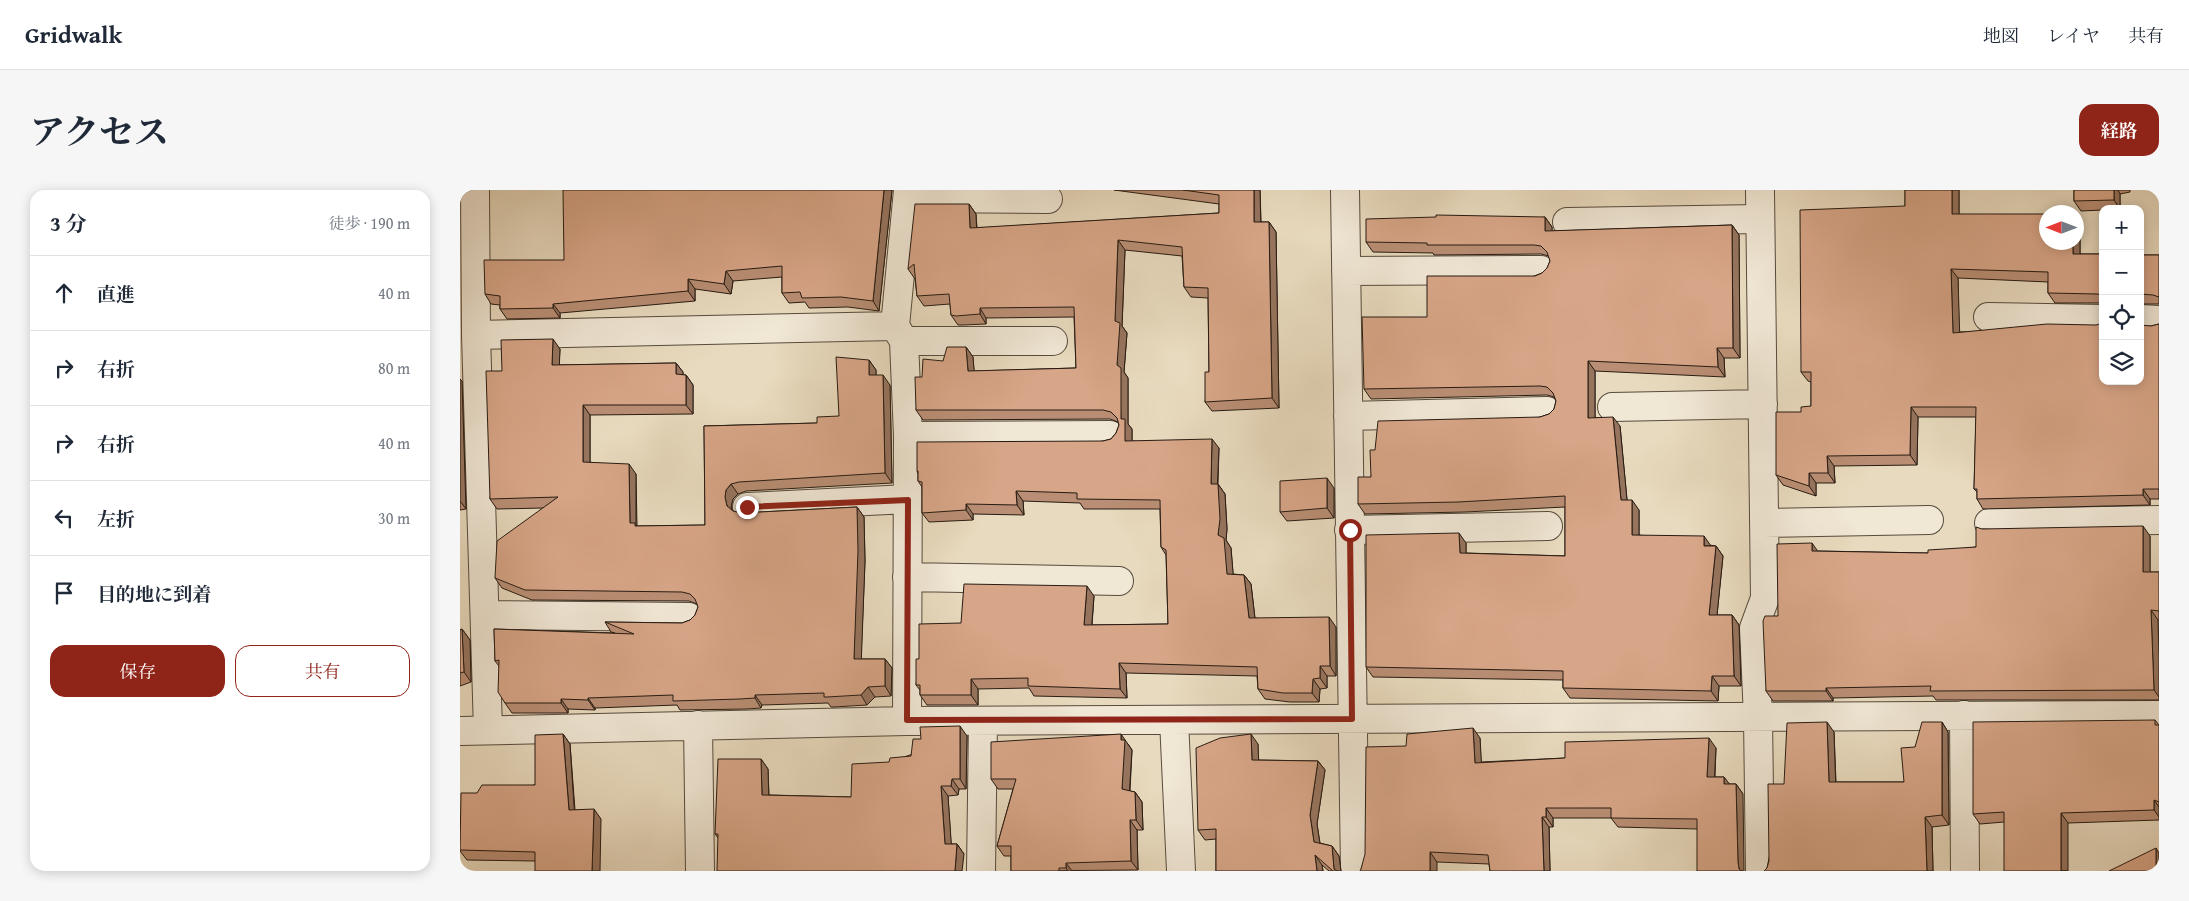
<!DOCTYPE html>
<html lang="ja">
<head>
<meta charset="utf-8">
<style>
  body { margin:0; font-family:"Gentium Book Plus","Noto Serif JP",serif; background:#f6f6f7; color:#1f2937 }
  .controls { position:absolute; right:15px; top:15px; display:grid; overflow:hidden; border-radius:10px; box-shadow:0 2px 12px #0003 }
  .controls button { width:45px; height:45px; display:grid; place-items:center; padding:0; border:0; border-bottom:1px solid #e0e1e3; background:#fff; color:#1f2937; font:25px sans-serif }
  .compass { position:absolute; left:1579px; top:15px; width:45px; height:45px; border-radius:50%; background:#fff; box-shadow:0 2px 12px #0003; rotate:270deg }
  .stop { position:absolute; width:15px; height:15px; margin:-11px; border:4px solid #8f2418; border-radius:50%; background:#fff }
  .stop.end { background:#8f2418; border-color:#fff; box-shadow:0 1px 5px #0008 }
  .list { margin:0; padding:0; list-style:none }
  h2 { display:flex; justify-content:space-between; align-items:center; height:65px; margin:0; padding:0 20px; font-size:21px }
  h2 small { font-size:16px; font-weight:400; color:#747a83 }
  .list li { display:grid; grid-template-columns:32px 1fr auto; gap:15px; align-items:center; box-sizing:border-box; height:75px; padding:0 20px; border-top:1px solid #e0e1e3 }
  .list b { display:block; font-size:19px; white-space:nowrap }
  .list em { font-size:16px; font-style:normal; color:#747a83 }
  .actions { display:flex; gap:10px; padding:15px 20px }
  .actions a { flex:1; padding:11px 0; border:1px solid #8f2418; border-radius:15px; text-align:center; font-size:18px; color:#8f2418 }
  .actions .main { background:#8f2418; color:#fff }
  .icon { flex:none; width:28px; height:28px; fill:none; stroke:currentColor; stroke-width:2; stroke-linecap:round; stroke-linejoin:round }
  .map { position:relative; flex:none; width:1699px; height:681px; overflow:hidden; border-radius:15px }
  header { display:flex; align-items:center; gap:30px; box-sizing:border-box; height:70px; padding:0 25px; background:#fff; border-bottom:1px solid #e0e1e3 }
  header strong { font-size:24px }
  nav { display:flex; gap:28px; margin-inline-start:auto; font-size:18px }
  .intro { display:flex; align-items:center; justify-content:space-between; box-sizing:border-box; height:120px; padding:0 30px }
  h1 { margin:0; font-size:35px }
  .button { padding:12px 22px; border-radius:15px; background:#8f2418; color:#fff; font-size:18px; font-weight:700 }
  main { display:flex; gap:30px; padding:0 30px }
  aside { flex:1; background:#fff; border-radius:15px; box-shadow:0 2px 12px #0003 }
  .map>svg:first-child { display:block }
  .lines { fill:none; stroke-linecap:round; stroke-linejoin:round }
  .minor-casing { stroke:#574b3d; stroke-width:30 }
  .minor { stroke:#f0e7d5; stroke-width:28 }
  .wall { fill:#b98e74; stroke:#271b12 }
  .shaded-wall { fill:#96745e; stroke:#271b12 }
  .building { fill:#d7a587; stroke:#271b12 }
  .route { stroke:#8f2418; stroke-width:6 }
</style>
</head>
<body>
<header>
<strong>Gridwalk</strong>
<nav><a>地図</a><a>レイヤ</a><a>共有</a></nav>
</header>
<div class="intro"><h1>アクセス</h1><a class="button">経路</a></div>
<main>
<aside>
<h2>3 分<small>徒歩 · 190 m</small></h2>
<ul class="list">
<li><svg class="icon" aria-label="ahead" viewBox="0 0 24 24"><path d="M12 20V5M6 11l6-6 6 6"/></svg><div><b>直進</b></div><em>40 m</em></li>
<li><svg class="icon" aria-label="right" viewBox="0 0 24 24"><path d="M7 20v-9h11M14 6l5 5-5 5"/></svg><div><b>右折</b></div><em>80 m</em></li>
<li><svg class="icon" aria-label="right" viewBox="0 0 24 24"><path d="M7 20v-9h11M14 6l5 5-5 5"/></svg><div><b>右折</b></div><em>40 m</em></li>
<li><svg class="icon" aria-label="left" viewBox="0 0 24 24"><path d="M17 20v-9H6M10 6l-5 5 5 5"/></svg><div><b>左折</b></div><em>30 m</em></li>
<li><svg class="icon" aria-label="arrive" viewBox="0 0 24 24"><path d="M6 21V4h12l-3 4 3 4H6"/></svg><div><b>目的地に到着</b></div></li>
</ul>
<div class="actions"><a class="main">保存</a><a>共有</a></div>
</aside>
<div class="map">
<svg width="1699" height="681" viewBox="0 0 1699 681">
  <rect width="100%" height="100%" fill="#e8dabe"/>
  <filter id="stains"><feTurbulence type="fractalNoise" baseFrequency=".004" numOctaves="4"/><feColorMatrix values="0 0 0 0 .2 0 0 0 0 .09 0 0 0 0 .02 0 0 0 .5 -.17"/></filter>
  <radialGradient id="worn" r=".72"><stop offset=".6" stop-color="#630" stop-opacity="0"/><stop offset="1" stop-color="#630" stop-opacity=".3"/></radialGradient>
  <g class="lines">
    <g class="minor-casing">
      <path id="minor" d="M15,0l1,145 12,395
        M885,0l10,681
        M448,8l140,1
        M1107,32l193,-3
        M886,81l195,-1
        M1528,127l115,2
        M1680,129l19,1
        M16,145l419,-9
        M444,151h149
        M1152,217l151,-3
        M888,226l199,-5
        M448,246l202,-1
        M287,317l161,-8
        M1304,333l165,-3
        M1529,333l170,-3
        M889,340l199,-4
        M447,387l212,4
        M25,425l204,2
        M1504,525l1,156
        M714,530l7,151
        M447,531l1,-285 -4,-95 -9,-15 13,-136
        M238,535l2,146
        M0,541l447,-10 1252,-6
        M521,681l2,-150
        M1300,681l-2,-154 -4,-89 11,-30 -5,-408"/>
    </g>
    <use href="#minor" class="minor"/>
  </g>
  <path class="wall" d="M432,0l-13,121 -31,-4 -39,1 -4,-6 -16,1 -7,-10v-16l-49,4 -2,13 -36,-5v12l-135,12v5l-53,1 -7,-10v-4l-9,-1 -6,-10 79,-34z
    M654,0h146l1,32h8l7,10 3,176 -67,3 -7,-9 4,-30 -1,-74 -17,-1 -7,-10 -2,-31 -57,-6 -3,76 5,7 -3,39 4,6v46l4,5v12l87,7 -1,36 7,10 2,35 -1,11 5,8 2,26 11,1 7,9 4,34 81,9v49h-9v12l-7,1 -1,13h-29l-25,-3 -7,-10 -1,-13 -131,-3 1,25 -93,-2 -5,-8 -51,1v16h-51l-7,-10v-5l-4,-5 3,-26 42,-36 133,-27 -2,29 76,-1 -2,-69 -5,-8 -1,-38h-76l-4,-6 -57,-2 1,14 -51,-1v6l-44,2 -7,-9v-26l-4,-6v-7l-1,-3 186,-30 8,-2 5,-6 3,-8 -1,-3 -8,-3 -187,1 -7,-10 6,-33 21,-16 23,-14 7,10 1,14 102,-3 -2,-51 -88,1v6l-23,1h-5l-7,-10 -1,-11 -26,2 -7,-10 -2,-17 -7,-10 61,-65 7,10 1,14 242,-15v-9z
    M1445,0h54v24l117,28v-24l4,5v31h23v49h-48l-7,-10v-11l-90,-4 1,54 192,-6 8,-2v175h-9v6l-167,4 -6,-10v-7l-3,-3 2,-72h-58l-1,48 -83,1 1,17h-19v13l-33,-11 -7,-10 25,-63 10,-6v-24l-3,-1 -7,-9 104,-166z
    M1614,0h56v2l-10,2v15h-17v1l-22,1 -7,-10z
    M1085,27l7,10v4l180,-6 7,10 1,123h-16l1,19 -130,-6v46l25,9 7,74 12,10v25l77,11 7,10 -6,59h15l7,10 2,61h-22l-1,15 -148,-3 -7,-10v-8l-190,-3 -7,-10 100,-124v10l99,3v-49l-100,5 -100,2 -7,-10 13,-27 4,-27 165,-33 9,-3 5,-5 2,-8 -2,-4 -7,-2 -176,4 -7,-10 63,-72 115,-44 5,-5 3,-7 -1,-5 -8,-2 -107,1 -1,-2 -60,-1 -7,-10z
    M1680,65h19v49h-19z
    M100,159l-1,16 117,-2 7,9v3h3l7,10v29l-103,1v47l46,12 1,52 68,-1 -1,-99 113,-3 22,-7 30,-56 7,10v5l14,10 2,98 -146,8 -8,3 -5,5 -2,8 2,4 8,2 116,-6 7,10 1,44 -4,98h24l7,9 -1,28 -16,1 -8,8 -33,2h-3l-3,-4 -66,2 -1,3 -14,1 -67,1 -3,-5 -82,3v2l-27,-1v4h-56l-7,-10 -6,-37 -4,-5 -1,-32 121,4 -4,-1 -6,-10 77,1 8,-3 5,-5 3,-8 -1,-3 -8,-3 -157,-1 -30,-12 -7,-10 49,-70 -47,1 -7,-10 12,-128z
    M0,189l2,2 4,128 -6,1z
    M874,298v30l-47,3 -7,-9z
    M1522,339l168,7v36h9v48h-1l1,36v44h-223l-3,-4 -100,2v3h-60l-7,-10 12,-75 40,-65 110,2 48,-6z
    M2,439l8,11 1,42 -11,4v-56z
    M1695,530l4,5v95l-91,3 -64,-1 -24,2 -7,-10z
    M1482,532l6,10 1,93 -17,2 1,44h-169l3,-3 17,-84 50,-52 2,50h68l11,-35z
    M103,544l7,10 5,66 26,9 -66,42 -68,-1 -7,-9v-13l17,-45 58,-8z
    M507,546l-1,53h-7l-1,6 -10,1 3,48h6l7,10 -246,-16 -3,-4 46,-75 7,10 1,26 82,2 38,-35z
    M1020,548l1,24 84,-4 151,-10 -1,29h9l5,7h7l7,10 -46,35 -79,-2 -7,-9h-58v9h-4l1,44h-60l-1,-7 -52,-2 -76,7 45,-123z
    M668,554l4,6 -2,41 5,1 7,10 1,28h-6l1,40 -127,1v-15h-7l-7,-10 16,-57h-15l-7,-10z
    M798,554v16l60,1 7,9 -8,54 3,19 12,3 7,10 2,15h-12l-7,-6 1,6h-107v-32l-11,1 -7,-10z"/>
  <path class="shaded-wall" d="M424,0h8l-13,121 -6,-10z
    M794,0h6l1,42 -7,-10z
    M1492,0h7v33l-7,-9z
    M1654,0h4l2,4v15l-6,-9z
    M509,14l7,10 1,24 -7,-10z
    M1085,27l7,10v14l-7,-10z
    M1616,28l4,5v41l-7,-10v-12h3z
    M809,32l7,10 3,176 -7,-10z
    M1272,35l7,10 1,123 -7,-10z
    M658,50l7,10 -3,76 5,7 -3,39 4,6v46l4,5v22l-7,-10 -4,-22 -4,-54 -2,-44z
    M1491,79l7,9 2,65 -7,-10z
    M266,81l7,10 -2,13 -7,-10z
    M228,89l7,10v12l-7,-10z
    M93,114l7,9v5l-7,-10z
    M520,118l6,10v6l-6,-10z
    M93,149l7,10 -1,25 -7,-9z
    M506,157l7,10 2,24 -7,-10z
    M1257,158l7,10 1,19 -7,-10z
    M409,170l7,10v14l-7,-9z
    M1128,171l7,10v57l-7,-10z
    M216,173l7,9v11l-7,-9z
    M226,185l7,10v29l-7,-9z
    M423,185l7,10 2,98 -7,-10z
    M0,189l2,2 4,128 -6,-8z
    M123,215l7,10v57l-7,-10z
    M1451,217l7,10 -1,48 -7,-10z
    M1153,227l7,9 8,84 -7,-10z
    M752,249l7,9 -2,46 -6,-10z
    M1367,266l7,10 1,17 -7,-10z
    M169,274l7,10v51l6,7 -12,-9z
    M1349,283l7,10v13l-7,-10z
    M867,288l7,10v30l-7,-10z
    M271,294l7,10 -5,5 -2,8 3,9 -7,-10 -2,-9 1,-7z
    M758,294l7,10 2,35 -1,11 5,8 3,36 -7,-10 -9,-39z
    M1683,299l7,10v6l-7,-10z
    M556,301l7,10 1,14 -7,-10z
    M1172,310l7,10v35l-7,-10z
    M506,314l7,10v6l-7,-10z
    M397,317l7,10 1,44 -4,107 -7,-9z
    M1683,336l7,10v46l-7,-10z
    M999,343l7,10v20l-6,-10z
    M1244,346l7,10h-7z
    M1352,353l7,10 -7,-2z
    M1256,356l7,10 -7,69 -7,-10z
    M784,385l7,9 5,44 -7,-10z
    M627,396l7,10 -3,39 -7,-10z
    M1691,420l7,10 1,36v41l-5,-7z
    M1272,425l7,10 2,61 -7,-10z
    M869,427l7,10v49l-6,-10z
    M2,439l8,11 1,42 -7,-10z
    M425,469l7,9 -1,28 -6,-10z
    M659,473l7,10 1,25 -7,-9z
    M860,476l7,10v12l-7,-10z
    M1252,486l7,10 -1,15 -7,-10z
    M511,489l7,10v16l-7,-10z
    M853,489l7,10 -1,13 -7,-9z
    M408,497l7,10 -8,8 -6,-10z
    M1366,498l7,10v3l-7,-10z
    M295,505l7,10 -1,3 -6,-10z
    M128,508l7,10v2l-7,-10z
    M101,509l7,10v4l-7,-10z
    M1367,532l7,10 2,60 -7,-10z
    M1482,532l6,10 1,93 -7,-10z
    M500,536l7,10 -1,53 -6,-10z
    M1013,538l7,10 2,35 -7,-10z
    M103,544l7,10 5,76 -6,-10z
    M661,544l11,16 -3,49 -7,-10z
    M791,544l7,10 1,25 -7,-9z
    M1249,548l7,10 -2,38 -7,-9z
    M301,569l7,10 1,36 -7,-10z
    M858,571l7,9 -8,54 4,27 -7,-9 -4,-27z
    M1264,587l7,9 -7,-2z
    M492,589l7,10 -1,6 -7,-9z
    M1276,594l7,10 1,77h-3l-2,-2 -1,-7z
    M481,596l7,10 4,58 -7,-10z
    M675,602l7,10 1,28 -7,-10z
    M1694,610l5,7v10l-5,-7z
    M1086,618l7,10v9l-7,-10z
    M134,619l7,10 -1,52h-8z
    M1601,623l7,10v48h-7z
    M1082,627l7,10 1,44h-6z
    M1465,627l7,10 1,44h-6z
    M670,630l7,10 1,40 -7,-9z
    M497,654l7,10 -2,17h-7z
    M872,656l7,10 2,15h-5l-2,-2z
    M1696,658l3,5v17l-3,-4z
    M970,662l7,10v9h-7z
    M855,665l7,10 1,6h-6z
    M606,673l6,8h-4l-2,-3z"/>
  <path class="building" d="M103,0h321l-11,111 -32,-4 -39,1 -2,-6 -18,1v-27l-56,5 -2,13 -36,-5v12l-135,13v4l-53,1v-13l-15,-2 -1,-34h80z
    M723,0h71v32h15l3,176 -67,4v-30h4l-1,-84 -24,-1 -2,-40 -64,-7 -3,81 5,2 -3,42 4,3v51h4v22l87,-2 -1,45h7l2,35 -2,16 6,3 3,36 17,1 5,43 80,-1 1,49h-10v12l-7,1 -1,14h-29l-25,-4 -1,-22 -138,-4 1,26 -92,-3v-8l-57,1v16h-51v-10h-4v-26h3v-35l42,-1 3,-39 123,2 -3,39 84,-1 -2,-74 -5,-3 -1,-47 -83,-1v-6l-61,-2 1,14 -51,-1v6l-44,3v-31l-4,-1v-10h-1v-29l186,-1 8,-2 5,-6 3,-8 -2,-7 -6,-6 -8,-2h-187l-1,-33h7l1,-18 20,2 4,-14h19l2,24 108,-3 -2,-61 -94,1v6l-24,2 -5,-1 -2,-21 -32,2 -3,-32 -6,5 7,-65h54l1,24 249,-15v-18z
    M1445,0h47v24h94v28h27v12h30v41l-6,-1 -49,-1v-21l-97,-3 2,64 94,-9 49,1 7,-2v58h37v-56l11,1 8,-2v165h-16v6l-166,4v-10h-3l2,-82h-65l-1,48 -83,1 1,17h-19v13l-33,-11v-63h25v-5l10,-1v-34h-10l-1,-162 105,-4z
    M1614,0h40v10l-40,1z
    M976,25l109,2v14l187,-6 1,123h-16l1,19 -130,-6v57l25,-1 8,83h11v35l72,1v10h12l-7,69h23l2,61h-22l-1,15 -148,-3v-17l-197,-4v-132l93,-2 1,20 105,3v-60l-107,6 -100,2v-27h13l-1,-27h5l3,-29 162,-4 9,-3 5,-5 2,-8 -3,-8 -6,-6 -7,-1 -176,3 -2,-72h65v-41h108l7,-3 5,-5 3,-7 -3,-9 -6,-6 -7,-1h-107v-2l-61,-1v-23l70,-2z
    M1680,65h19v42l-6,-2 -13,-1z
    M93,149l-1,26 124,-2v11l10,1v30h-103v57l46,2 1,59h5v3l70,-1 -1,-99 113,-3v-6l22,-1 -3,-59 33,3v15h14l2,98 -146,9 -8,2 -5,6 -1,7 2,9 6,5 8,2 116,-6 1,44 -4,108h31v27l-17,1 -7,8 -34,2h-3v-4l-69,2v3l-15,1 -67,2v-6l-85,3v2l-27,-1v4h-56l-7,-11 1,-32 -4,1 -1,-32 140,5 -29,-12 77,1 8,-3 5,-5 3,-8 -3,-8 -5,-5 -8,-2 -157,-2 -30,-12 2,-37 61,-44 -68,2 -4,-128h16l-1,-31z
    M867,288v30l-47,4v-31z
    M1683,336v46h16v39l-8,-1 3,80 -224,1 1,-5 -105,2v3h-60l-3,-70 2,-5h13l-1,-72 35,-1v8l116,2v-3l48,-3v-20l6,2z
    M2,439l2,43 -4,1v-43z
    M1695,530v5h4v77l-5,-2v10l-93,3v58h6h-63v-59l-31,2v-92z
    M1367,532l2,60h75l-3,-34 14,-1 7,-25h20v93l-17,2 2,54h-163l3,-3 2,-7 -1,-77h16l3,-61z
    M500,536v53h-8l-1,7h-10l4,58h12l-2,27h-238l1,-37h-3l3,-75h43l1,36 89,2 1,-33 37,-2 1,-4 21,-2 2,-17h8l-1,-12z
    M1013,538l2,35 90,-5v-16l144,-4 -2,39h17v7h12l2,78 1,7 3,2h-45v-52l-86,-1v-10h-65v9h-4l2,54h-54l-2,-16 -58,-3v19h-70l1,-2 4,-15 1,-107 40,-1 1,-12z
    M103,544l6,76 25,-1 -2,62h-57v-19l-75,-2 1,-57h16l5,-8h53v-50z
    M661,544v6h4l-3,49 13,3 1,28h-6l1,41 -65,2v5h-7v3h-48v-25h-14l19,-67h-25v-37z
    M791,544l1,26 66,1 -8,54 4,27 18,4 2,23 3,2h-4l-18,-16 2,16h-101v-42l-18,1 -2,-82 24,-10z
    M1696,658v18l3,1v4h-50z"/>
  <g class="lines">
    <path class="route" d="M287,317l161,-7 -1,220 445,-1 -2,-189"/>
  </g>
  <rect width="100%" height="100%" filter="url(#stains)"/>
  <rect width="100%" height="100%" fill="url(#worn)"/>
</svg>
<div class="controls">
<button>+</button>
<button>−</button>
<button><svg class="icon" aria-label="locate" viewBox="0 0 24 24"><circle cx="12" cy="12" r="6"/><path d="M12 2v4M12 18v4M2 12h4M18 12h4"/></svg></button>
<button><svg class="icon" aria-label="layers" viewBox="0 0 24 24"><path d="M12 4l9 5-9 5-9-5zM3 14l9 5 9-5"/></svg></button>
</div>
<svg class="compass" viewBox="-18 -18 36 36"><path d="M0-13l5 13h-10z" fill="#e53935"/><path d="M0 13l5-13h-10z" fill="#747a83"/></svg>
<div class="stop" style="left:890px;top:340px"></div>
<div class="stop end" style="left:287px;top:317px"></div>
</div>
</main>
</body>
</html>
